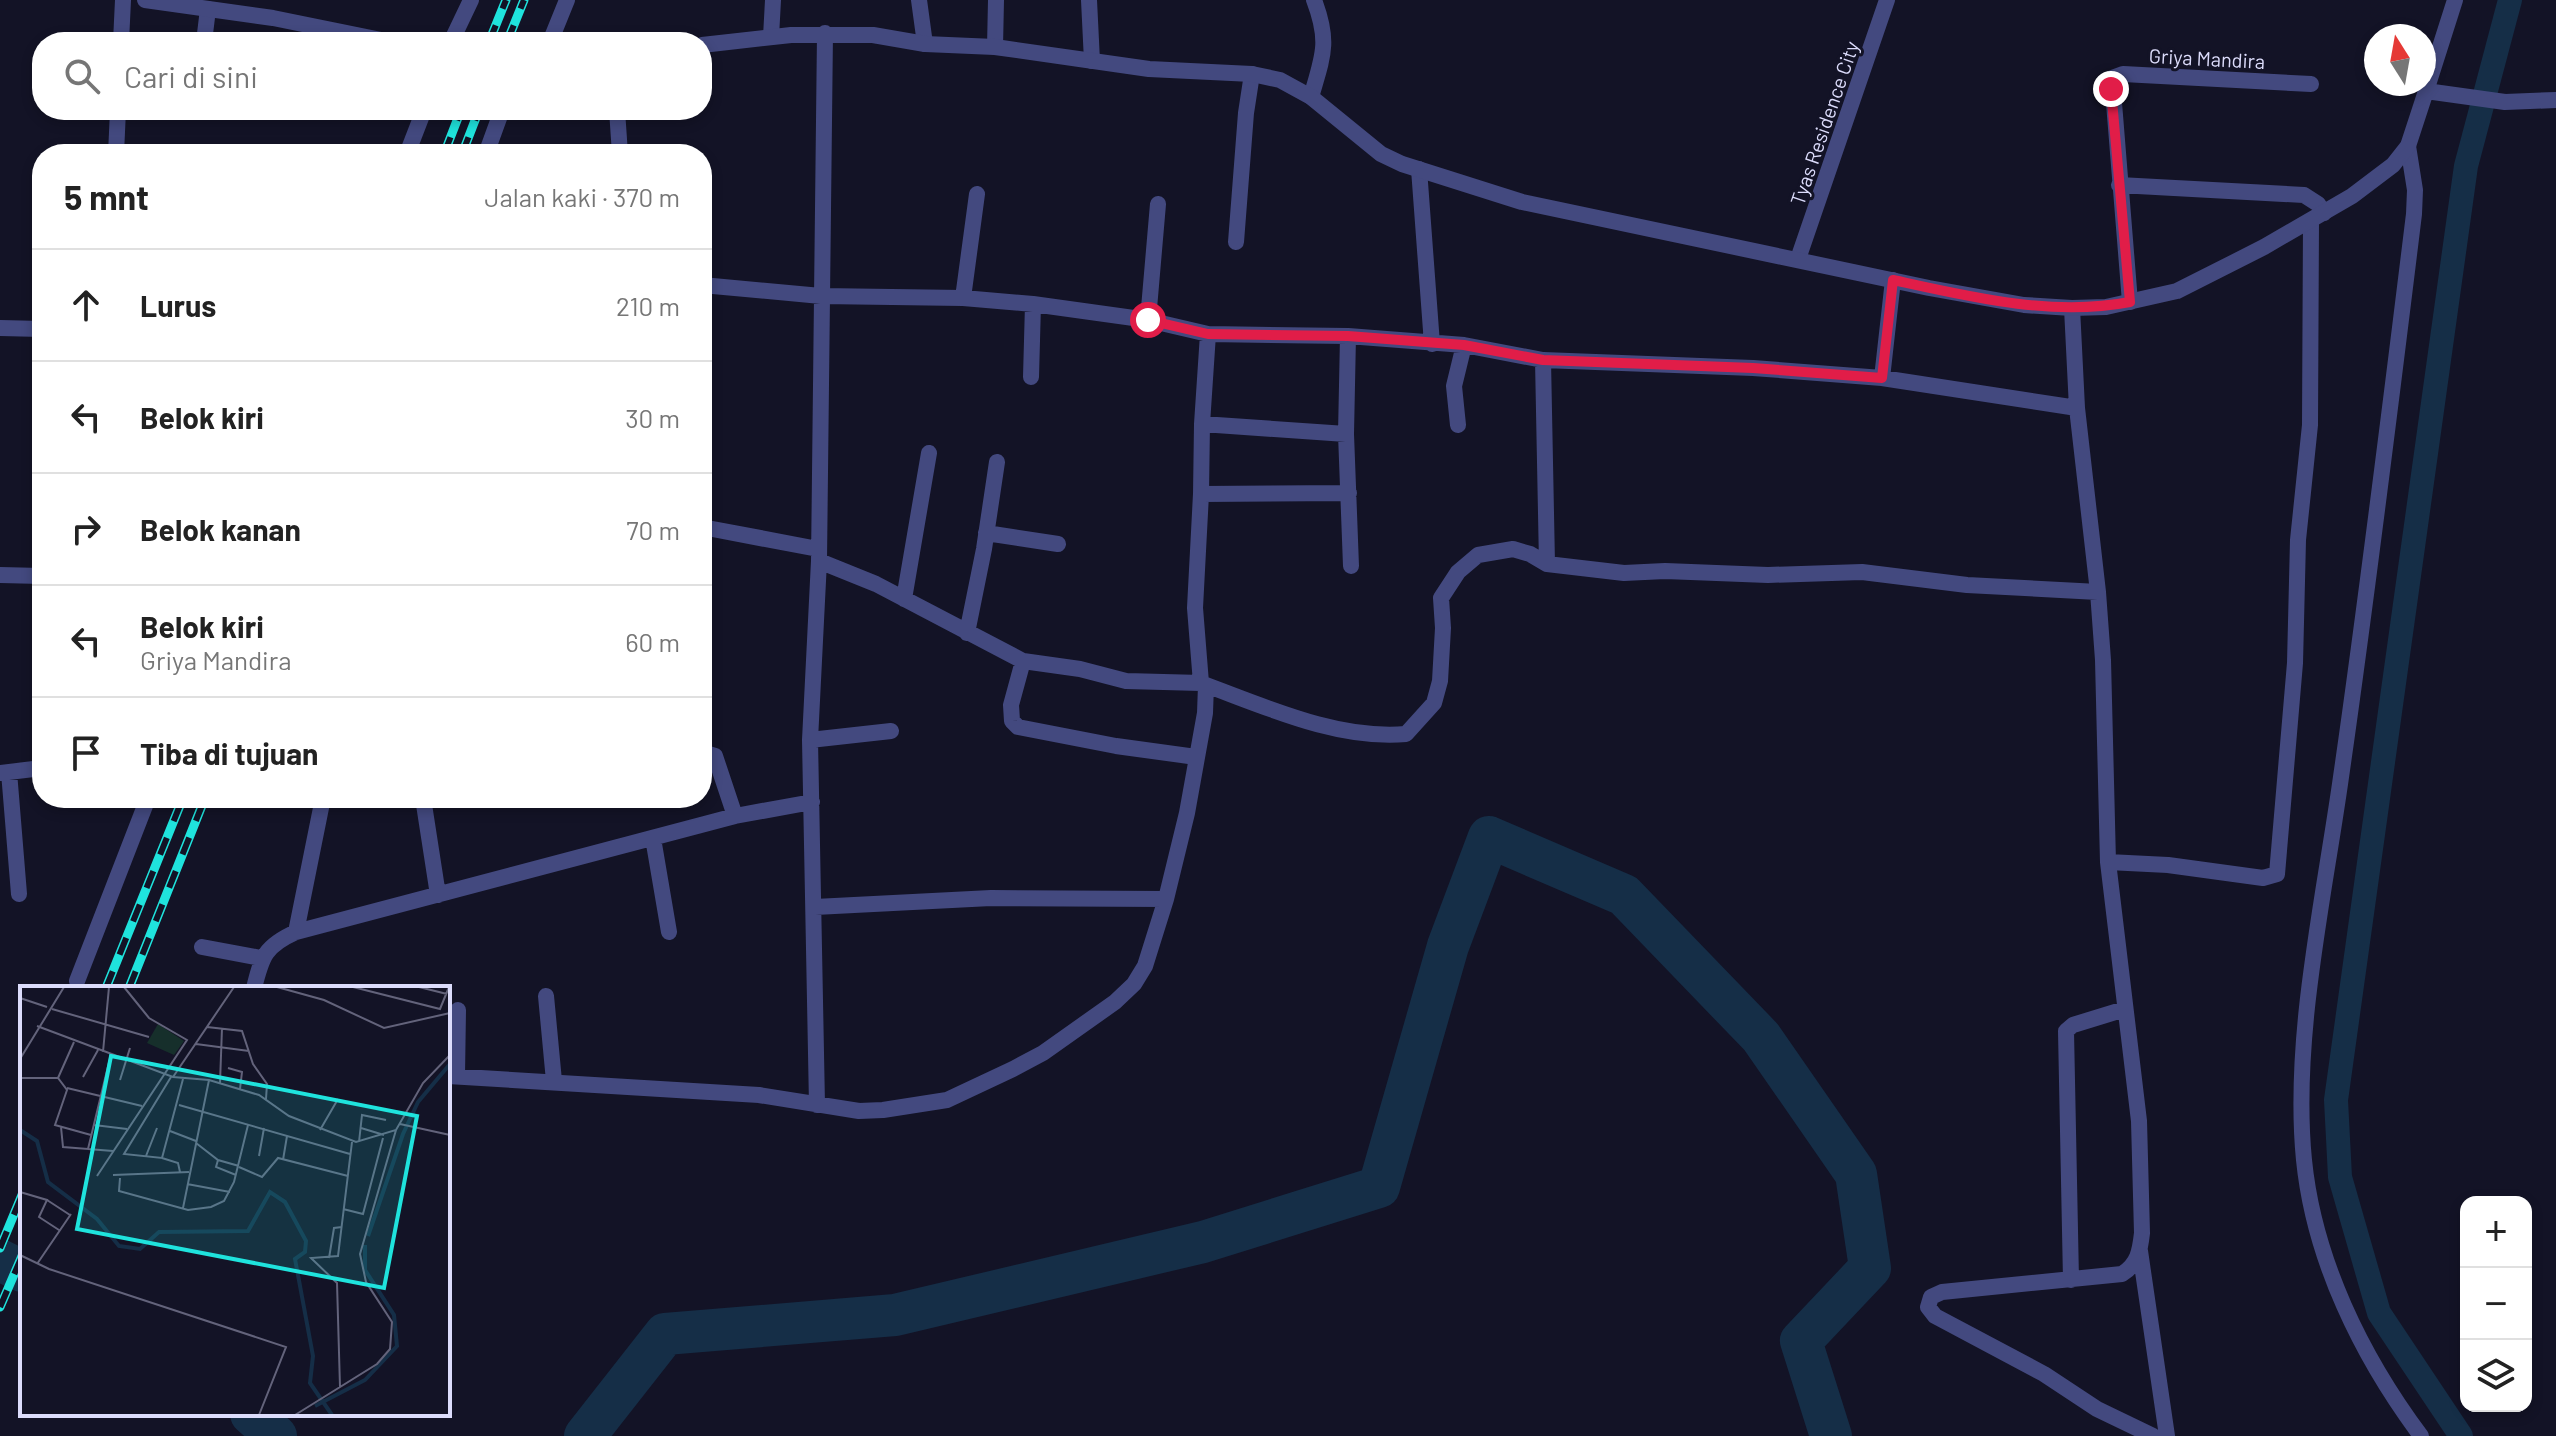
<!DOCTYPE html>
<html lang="id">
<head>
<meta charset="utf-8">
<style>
  body { margin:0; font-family:Barlow,sans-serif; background:#f2f2f2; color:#222 }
  .controls { position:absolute; right:24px; bottom:24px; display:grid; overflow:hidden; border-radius:16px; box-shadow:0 4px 12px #0003 }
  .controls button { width:72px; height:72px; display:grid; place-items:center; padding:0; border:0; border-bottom:2px solid #e0e0e0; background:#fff; color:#222; font:40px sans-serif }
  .compass { position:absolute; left:2364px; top:24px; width:72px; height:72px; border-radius:50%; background:#fff; box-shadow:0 4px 12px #0003; rotate:349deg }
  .stop { position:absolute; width:24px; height:24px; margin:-18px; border:6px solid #e11d48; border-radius:50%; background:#fff }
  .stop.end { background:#e11d48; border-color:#fff; box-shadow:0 2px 8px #0008 }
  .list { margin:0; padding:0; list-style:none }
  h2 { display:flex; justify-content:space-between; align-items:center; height:104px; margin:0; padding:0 32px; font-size:34px }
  h2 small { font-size:26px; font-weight:400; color:#767676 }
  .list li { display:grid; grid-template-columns:52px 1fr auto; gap:24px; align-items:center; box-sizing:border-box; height:112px; padding:0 32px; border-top:2px solid #e0e0e0 }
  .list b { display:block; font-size:30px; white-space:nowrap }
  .list p { margin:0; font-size:26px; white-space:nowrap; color:#767676 }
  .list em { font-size:26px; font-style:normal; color:#767676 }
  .icon { flex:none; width:44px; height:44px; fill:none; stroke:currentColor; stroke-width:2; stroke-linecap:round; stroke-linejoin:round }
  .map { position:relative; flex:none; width:2556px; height:1436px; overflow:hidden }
  .search { position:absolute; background:#fff; box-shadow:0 4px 12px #0003; left:32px; top:32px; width:680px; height:88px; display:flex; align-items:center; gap:20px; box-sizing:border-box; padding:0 28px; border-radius:32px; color:#767676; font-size:30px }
  .panel { position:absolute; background:#fff; box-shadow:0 4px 12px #0003; left:32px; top:144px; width:680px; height:664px; border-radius:32px }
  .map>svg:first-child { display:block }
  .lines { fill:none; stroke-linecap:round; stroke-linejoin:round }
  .canal { stroke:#152e47; stroke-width:24 }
  .river { stroke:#152e47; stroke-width:42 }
  .minor { stroke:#43497f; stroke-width:16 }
  .tertiary { stroke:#43497f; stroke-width:16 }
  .rail-casing { stroke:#1fe3dd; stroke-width:9 }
  .rail { stroke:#131326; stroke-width:6; stroke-dasharray:18; stroke-linecap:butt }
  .route { stroke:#e11d48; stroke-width:10 }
  .labels { text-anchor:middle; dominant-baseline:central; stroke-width:6; stroke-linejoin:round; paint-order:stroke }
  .street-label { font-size:20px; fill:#dcdcfb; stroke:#131326 }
  .inset-river { fill:none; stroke:#152e47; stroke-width:4 }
  .inset-road { fill:none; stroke:#63637b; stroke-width:2 }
  .view { fill:#1fe3dd; fill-opacity:0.15; stroke:#1fe3dd; stroke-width:4 }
  .inset-edge { fill:none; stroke:#dcdcfb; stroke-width:4 }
</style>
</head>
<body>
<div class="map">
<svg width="2556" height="1436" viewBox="0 0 2556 1436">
  <rect width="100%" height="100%" fill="#131326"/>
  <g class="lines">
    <path class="canal" d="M2461,1436l-82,-123 -39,-136 -4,-77 130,-934 44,-166"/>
    <path class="river" d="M0,1260l22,11
      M251,1414l25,22
      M585,1436l80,-102 230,-19 308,-73 176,-55 69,-241 41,-109 135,58 137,142 95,137 14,94 -69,73 30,95"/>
    <path class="minor" d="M919,0l6,44
      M1089,0l3,61
      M771,37l2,-37
      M121,42l2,-42
      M204,42l4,-33
      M451,42l20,-42
      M550,42l17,-42
      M995,47l1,-47
      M2426,91l29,-91
      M1311,97c12,-41 19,-55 3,-97
      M617,110l3,44
      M2408,146l7,44 -1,24c-23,188 -46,376 -73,563 -17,122 -49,261 -37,383 10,100 58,197 117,276
      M116,154l2,-44
      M407,154l17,-44
      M486,154l16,-44
      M1419,169l13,175
      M2119,185l185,10 14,9 6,9
      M1236,242l10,-129 6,-39
      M1798,259l89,-259
      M702,285l119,11 142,2 70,6 115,16 60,14 140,2 116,9 79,15 210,8 129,10 195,30
      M963,298l14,-104
      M2130,302l-18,-224 11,-4 188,10
      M2072,308l5,100 21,184 5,68 5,202 31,259 3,112c-2,18 -4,31 -20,41l-180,18 -11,5 -3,10 7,9 109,58 53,35 56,27
      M1148,320l10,-116
      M0,328l42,1
      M1348,336l-2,98 5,132
      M1543,360l4,204
      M1031,377l2,-73
      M1882,378l11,-98
      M1202,424l144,10
      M1458,425l-4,-39 10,-41
      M1201,494l148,-1
      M702,527l116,22
      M986,533l72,11
      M819,561l57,23 147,77 57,8 46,12 75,2
      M0,575l42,1
      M904,599l25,-146
      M967,633l17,-84 13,-87
      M1023,661l-12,44 1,16 6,6 98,19 80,11
      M1206,685c62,23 133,55 200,49l28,-31 6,-22 3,-53 -2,-30 17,-26 20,-17 35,-6 17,5 17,10 77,9 41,-2 103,4 94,-3 105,13 131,7
      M810,740l81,-9
      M702,752l13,4 20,60
      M9,772l10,122
      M0,773l42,-5
      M423,798l15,97
      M653,838l16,94
      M2108,862l60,3 95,13 14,-4 18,-211 3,-123 12,-115 1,-204
      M815,907l176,-9 175,1
      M296,932l27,-134
      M202,947l59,11
      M77,981l71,-183
      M254,988c8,-32 11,-42 42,-56l439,-116 77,-14
      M546,996l8,85
      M448,1076l311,19 100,16 24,-1 64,-10 66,-31 30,-16 72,-51 19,-18 11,-18 21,-67 21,-86 18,-100 1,-28 -5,-2 -6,-75 6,-114 1,-70 6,-90
      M457,1076l1,-66
      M817,1105l-7,-365 9,-179 6,-528
      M2140,1251l27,185
      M2071,1280l-5,-249 7,-6 52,-16"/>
    <path class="tertiary" d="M145,0l128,18 118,24
      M702,45l89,-10h82l52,9 70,3 154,22 103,5 28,6 31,17 70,57 21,10 120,38 407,86 95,17 48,3 34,-1 71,-16 87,-44 88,-51 41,-31 15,-19 18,-55 79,11 51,-2"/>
    <g class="rail-casing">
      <path id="rail" d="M489,42l17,-42
        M507,42l17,-42
        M444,154l17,-44
        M462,154l17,-44
        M106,988l77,-190
        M129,988l76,-190
        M0,1248l22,-53
        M0,1307l22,-51"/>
    </g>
    <use href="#rail" class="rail"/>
  </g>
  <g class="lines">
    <path class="route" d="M1148,320l60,14 140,2 116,9 79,15 210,8 129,10 11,-98c77,17 159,37 237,22l-19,-213"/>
  </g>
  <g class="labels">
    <g class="street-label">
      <text transform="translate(2207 58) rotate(3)">Griya Mandira</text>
      <text transform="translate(1824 123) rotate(-71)">Tyas Residence City</text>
    </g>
  </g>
  <g transform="translate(20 986)">
    <rect width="430" height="430" fill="#131326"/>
    <path d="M138,38l26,17 -10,14 -27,-12z" fill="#162f2b"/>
    <path class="inset-river" d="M0,144l17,11 11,41 49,37 22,27 21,3 19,-17 89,-1 22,-39 15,10 21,39 -1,11 -10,7 18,97 -3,27 22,32M348,250l35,-102 15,-32 32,-38M295,420l50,-26 32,-34 -3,-31 -29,-45v-25"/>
    <path class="inset-road" d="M257,1l47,13 60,28 66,-15M333,1l87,22 9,-22M399,1l28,7M0,12l27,9M32,23l97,28M17,40l136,51 36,3 50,15 30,21 67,26 40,-12 27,-47 27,-28M187,41l35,4 11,33 14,20 -1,15M176,58l53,7M83,66l6,-65M0,73l44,-72M208,82l14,4 -2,17M63,91l15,-27M151,91l-47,77 38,4 21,-79M153,91l61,-90M0,92h38l9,12 -12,35 36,10M38,92l16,-36M100,94l10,-32M200,97l2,-55M47,102l75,18M159,119l171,49M380,138l50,11M74,139l33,4M41,141l2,20 25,2 23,-95M341,142l23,7M300,144l18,-31M150,145l26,10M339,156l3,-27 24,5M176,157l22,17 21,6M68,163l25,2M126,170l11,-28M239,170l5,-28M142,172l16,5 2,9M198,174l-2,7 20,8M263,174l4,-24M219,181l23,10 16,-19 70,18M93,189l76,-3M77,190l90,-136 -38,-22 -25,-31M100,192l-1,13 69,19 23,-3 13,-6 10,-19 14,-57M167,198l43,8M0,206l27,8 -8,17 20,13M27,214l23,15M163,222l26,-128M323,223l20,5 20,-76M0,269l29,14 237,78 -27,68M309,272l5,-30 8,-1M17,278l34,-50M320,401l-3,-104 -26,-25 27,-2 14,-114M275,429l82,-51 13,-15 2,-27 -26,-40 -6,-28 36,-124"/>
    <path class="view" d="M91,70l306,60 -33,172 -307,-59z"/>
    <rect width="430" height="430" class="inset-edge"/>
  </g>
</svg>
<div class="controls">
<button>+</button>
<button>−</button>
<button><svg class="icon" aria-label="layers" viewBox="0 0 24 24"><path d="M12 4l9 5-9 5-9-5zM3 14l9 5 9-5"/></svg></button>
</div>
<svg class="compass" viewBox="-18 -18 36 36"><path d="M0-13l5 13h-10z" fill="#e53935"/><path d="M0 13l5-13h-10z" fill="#767676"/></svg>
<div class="stop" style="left:1148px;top:320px"></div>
<div class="stop end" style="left:2111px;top:89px"></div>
<div class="search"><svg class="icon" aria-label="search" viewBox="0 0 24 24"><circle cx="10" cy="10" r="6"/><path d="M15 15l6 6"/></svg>Cari di sini</div>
<section class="panel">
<h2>5 mnt<small>Jalan kaki · 370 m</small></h2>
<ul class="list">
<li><svg class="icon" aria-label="ahead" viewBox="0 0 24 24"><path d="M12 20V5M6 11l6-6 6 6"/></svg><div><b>Lurus</b></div><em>210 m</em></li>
<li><svg class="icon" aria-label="left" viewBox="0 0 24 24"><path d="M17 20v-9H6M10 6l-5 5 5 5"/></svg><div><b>Belok kiri</b></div><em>30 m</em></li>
<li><svg class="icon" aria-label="right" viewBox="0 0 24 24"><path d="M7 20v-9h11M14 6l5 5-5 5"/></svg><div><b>Belok kanan</b></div><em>70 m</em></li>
<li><svg class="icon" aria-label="left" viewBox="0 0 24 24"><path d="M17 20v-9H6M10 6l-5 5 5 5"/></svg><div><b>Belok kiri</b><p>Griya Mandira</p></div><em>60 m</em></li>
<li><svg class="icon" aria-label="arrive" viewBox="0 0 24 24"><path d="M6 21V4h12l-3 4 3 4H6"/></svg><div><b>Tiba di tujuan</b></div></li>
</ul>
</section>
</div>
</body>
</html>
